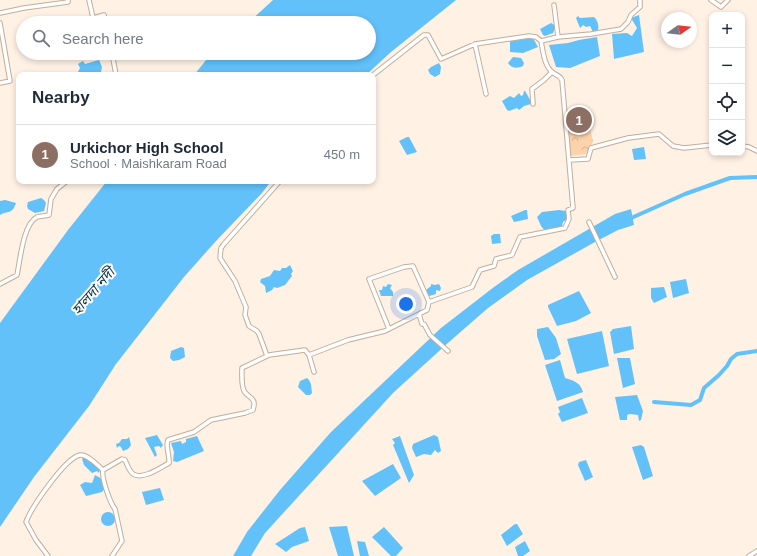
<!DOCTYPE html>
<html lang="en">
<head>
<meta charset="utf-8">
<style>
  body { margin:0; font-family:Helvetica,"Noto Sans Bengali",sans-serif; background:#f6f6f7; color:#1f2937 }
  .controls { position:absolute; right:12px; top:12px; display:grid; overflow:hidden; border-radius:8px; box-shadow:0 2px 6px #0003 }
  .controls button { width:36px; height:36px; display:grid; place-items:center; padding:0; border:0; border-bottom:1px solid #e0e1e3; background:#fff; color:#1f2937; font:20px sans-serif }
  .compass { position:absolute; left:661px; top:12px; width:36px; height:36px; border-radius:50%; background:#fff; box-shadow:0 2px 6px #0003; rotate:75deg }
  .you { position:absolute; left:406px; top:304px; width:14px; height:14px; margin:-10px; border:3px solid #fff; border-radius:50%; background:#1a73e8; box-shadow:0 0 0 6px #1a73e833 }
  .badge { display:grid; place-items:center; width:26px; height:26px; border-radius:50%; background:#b45309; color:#fff; font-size:13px; font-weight:700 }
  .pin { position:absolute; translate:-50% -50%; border:2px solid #fff; box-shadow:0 1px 4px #0006 }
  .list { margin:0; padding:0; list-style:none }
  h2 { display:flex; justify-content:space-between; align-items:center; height:52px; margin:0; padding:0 16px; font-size:17px }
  h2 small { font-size:13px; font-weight:400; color:#747a83 }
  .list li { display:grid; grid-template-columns:26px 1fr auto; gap:12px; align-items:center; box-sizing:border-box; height:60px; padding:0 16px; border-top:1px solid #e0e1e3 }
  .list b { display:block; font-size:15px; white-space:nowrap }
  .list p { margin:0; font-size:13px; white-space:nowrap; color:#747a83 }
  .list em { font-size:13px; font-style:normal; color:#747a83 }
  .icon { flex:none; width:22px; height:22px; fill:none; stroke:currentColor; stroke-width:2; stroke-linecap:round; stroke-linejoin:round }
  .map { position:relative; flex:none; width:757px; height:556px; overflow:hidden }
  .search { position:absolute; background:#fff; box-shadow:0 2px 6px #0003; left:16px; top:16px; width:360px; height:44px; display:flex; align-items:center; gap:10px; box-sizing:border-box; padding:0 14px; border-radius:22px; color:#747a83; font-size:15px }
  .panel { position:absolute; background:#fff; box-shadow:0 2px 6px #0003; left:16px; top:72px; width:360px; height:112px; border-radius:8px }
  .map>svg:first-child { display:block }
  .park { fill:url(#park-crowns) }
  .water { fill:#62c1f9 }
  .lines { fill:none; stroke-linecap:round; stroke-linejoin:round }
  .canal { stroke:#62c1f9; stroke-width:4 }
  .street-casing { stroke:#c3ad99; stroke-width:5.5 }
  .street { stroke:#fff; stroke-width:3.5 }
  .labels { text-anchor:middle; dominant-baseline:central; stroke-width:4; stroke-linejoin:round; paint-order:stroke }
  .water-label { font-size:14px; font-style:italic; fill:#0a344b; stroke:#fff }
</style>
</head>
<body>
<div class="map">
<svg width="757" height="556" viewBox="0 0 757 556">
  <defs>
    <pattern id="park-crowns" width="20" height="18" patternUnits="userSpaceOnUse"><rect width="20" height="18" fill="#fcd2ab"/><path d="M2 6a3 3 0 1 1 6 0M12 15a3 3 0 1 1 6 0" fill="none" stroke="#d8b492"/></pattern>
  </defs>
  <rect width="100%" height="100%" fill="#fff1e4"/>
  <path class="park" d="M589,122l4,20 -7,12 -16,2 -3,-30z"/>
  <path class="water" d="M273,0h183l-65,52 -25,23h-172l13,-16 7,-6h155v-30h-121z
    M639,15l5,37 -30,7 -2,-25 15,-1 5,3 5,-8 -6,-10z
    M578,16l2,2 14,-1c4,4 5,8 4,13l-5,2 -3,-6 -4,1 -3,-2 -3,3 -4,-10z
    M551,23l5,3 -3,7 -8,3 -2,-1 -3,-6z
    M597,37l3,19 -30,12 -14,-1 -7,-22 19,-2 11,-3z
    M533,38l5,9 -15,6 -13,-1v-12z
    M513,57l8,1 3,5 -1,3c-6,3 -12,2 -15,-3z
    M99,60l3,7 -1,5h-23l2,-4 -2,-4 5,-3 2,3z
    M439,63l2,4 -1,7 -5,3 -5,-3 -2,-4 3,-3z
    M524,91h1c3,4 4,8 7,12l-1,1 -7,2 -5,4 -2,-2 -8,3 -2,-1 -5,-9 8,-5 4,2 5,-5 2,3 2,-1z
    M407,137h2l8,15 -10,3 -8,-14z
    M644,147l2,12 -12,1 -2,-11z
    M107,181h164l-9,12 -46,48 -32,36 -68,87 -27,42 -55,71 -34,50v-204l68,-93z
    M41,198l3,2 2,3 -2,8 -9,2 -7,-4 -1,-3 1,-4z
    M5,200l11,3c-4,12 -8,7 -16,12v-14z
    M631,209l3,16 -16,5 -23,12 -68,38 -39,28 -39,34 -56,51 -128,140 -14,23h-18l14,-24 33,-42 51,-58 110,-104 53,-41 24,-17 97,-56z
    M525,210h2l1,9 -14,3 -3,-6z
    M559,210l7,1v9l-3,2 -1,5 -17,4 -4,-5 -4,-9 5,-5z
    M494,234h6l1,9 -9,1 -1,-8z
    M290,265l3,6 -2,3 1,2 -7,9 -8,3 -3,-1 -2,3 -6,3 -1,-7 -5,-4 1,-3 9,-3 4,-6 6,1 2,-3h4z
    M686,279l3,14 -16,5 -3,-16z
    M388,284l4,1 -2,3 3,4v4h-12l-2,-6h3l1,-4 3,1z
    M431,284l4,1 4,-1 2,4 -1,3 -4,-1v4l-7,2 -3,-6 5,-4z
    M664,287l3,10 -13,6 -3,-5v-10z
    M579,291l12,22 -15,8 -19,5 -9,-19v-2z
    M631,326l3,23 -20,5 -4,-22 3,-3z
    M548,327l8,11 5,16 -7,5 -9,1 -8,-24v-7z
    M602,331l7,35 -32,8 -10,-35z
    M181,347l3,1 1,9 -6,3 -6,1 -3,-3 1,-7z
    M617,358h13l5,26 -12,4z
    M560,360l5,18c9,3 15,4 18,14l-26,9 -12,-36z
    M307,378c5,4 4,9 5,15l-2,2h-4l-8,-8 2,-6z
    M637,395l6,16 -2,9 -2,1 -1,-6 -8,-1 -3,1v5h-7l-5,-23z
    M582,398l6,15 -26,9 -4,-8 2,-2 -2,-5z
    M157,435l6,10 -2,3 -2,-2 -5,1 3,8 -2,2 -10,-19z
    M434,435l4,2 3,14 -3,2 -3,-3 -4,5 -7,-1 -8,3 -4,-9 1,-4z
    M197,436l7,15 -27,11 -4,-1 1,-9 -3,-9 10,-2 1,3 4,-2v-3z
    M400,436l14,39 -5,8 -16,-38 2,-2 -3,-4z
    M129,437l2,8 -3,4 -5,2 -2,-4 -2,-1 -2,2 -1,-4 3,-1 3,-4h5z
    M641,445l3,2 9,29 -10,4 -11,-33z
    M84,457l16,12 -1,4 -2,-2 -5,2 -8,-8 -2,-6z
    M586,460l7,17 -8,4 -7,-16 1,-3z
    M393,464l8,14 -26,18 -13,-15z
    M95,475l7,4 4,8 -4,5 -16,4 -6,-11 5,-3 7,1z
    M160,488l4,12 -18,5 -4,-13z
    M101 519a7 7 0 1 1 14 0a7 7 0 1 1-14 0Z
    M515,524h2l6,10 -16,12 -6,-11z
    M347,526l7,30h-16l-9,-29z
    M305,527l4,14 -17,6 -6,5 -11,-8 25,-16z
    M384,527l19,21 -7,8h-5l-19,-19z
    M357,541l8,1 4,14h-9z
    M525,541l5,10 -7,5h-5l-3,-9z"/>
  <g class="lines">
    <path class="canal" d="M629,219l56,-25 45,-16 27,-1
      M654,402l37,3 9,-5 4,-12 15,-13 8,-9 4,-7 6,-5 20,-3"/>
    <g class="street-casing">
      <path id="street" d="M89,0l4,18 11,-3 2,8
        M711,0l10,7 7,-7
        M554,5l4,32
        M0,13l24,-5 44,-6v-2
        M0,23l10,58 -10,2
        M112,53l4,22
        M373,75l51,-40h4l13,24 34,-15
        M486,94l-11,-50 54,-8 7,1 5,4
        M533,104l-1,-15 12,-9 8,-8
        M742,146l7,1 8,4
        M569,160l19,-1 3,-11 37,-10 31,-4 14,12 11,2 28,-3
        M589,222l26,55
        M0,284l17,-9c3,-14 6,-51 20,-58 3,-1 8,-1 12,-2l2,-16 6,-10 10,-8
        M419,314l3,10h2l6,11 18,16
        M389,329l-20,-50 35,-12 9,-1 16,36
        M309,355l5,17
        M267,356l-8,-22 -2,-3 -8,-5 -4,-11 1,-8 -11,-26 -15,-23 1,-10 3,-4 56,-63
        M48,556l-12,-16 -10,-18c5,-14 39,-64 54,-67 8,-1 18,11 23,15
        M112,556l10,-15 -7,-32c-5,-6 -14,-32 -12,-39l19,-11 3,1c2,4 4,11 8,14 10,6 27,-6 36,-11 1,-7 -4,-17 -1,-23l26,-8 17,-12 34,-7 8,-3c4,-13 -4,-11 -9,-19 -3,-7 -2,-15 -2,-23l27,-13 36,-5 4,5 39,-15 37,-9 42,-21 2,-8 43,-15 8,-17 14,-4 2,-7 16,-4 8,-18 45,-9 4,-9 -1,-9 5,-2 -11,-128c-2,-5 -7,-5 -10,-8 -8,-7 -9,-21 -11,-31l17,-4 33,-3 30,-5 7,-7 3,-7 9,-8v-7
        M749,556l8,-5"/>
    </g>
    <use href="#street" class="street"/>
  </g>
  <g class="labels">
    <g class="water-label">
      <text transform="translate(93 291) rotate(-49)">হালদা নদী</text>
    </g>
  </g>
</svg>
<div class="controls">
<button>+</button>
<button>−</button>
<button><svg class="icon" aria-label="locate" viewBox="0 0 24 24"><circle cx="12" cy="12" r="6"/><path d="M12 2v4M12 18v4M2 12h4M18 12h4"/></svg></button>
<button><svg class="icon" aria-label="layers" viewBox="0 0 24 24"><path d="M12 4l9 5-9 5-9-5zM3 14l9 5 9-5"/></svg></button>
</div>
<svg class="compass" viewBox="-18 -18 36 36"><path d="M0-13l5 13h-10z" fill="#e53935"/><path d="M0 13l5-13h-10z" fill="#747a83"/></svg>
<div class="you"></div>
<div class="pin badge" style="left:579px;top:120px;background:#8d6e63">1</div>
<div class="search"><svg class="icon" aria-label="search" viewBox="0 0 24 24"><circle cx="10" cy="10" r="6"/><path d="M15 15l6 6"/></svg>Search here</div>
<section class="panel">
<h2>Nearby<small></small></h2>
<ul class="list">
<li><span class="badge" style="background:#8d6e63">1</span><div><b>Urkichor High School</b><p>School · Maishkaram Road</p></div><em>450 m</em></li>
</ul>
</section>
</div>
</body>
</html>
